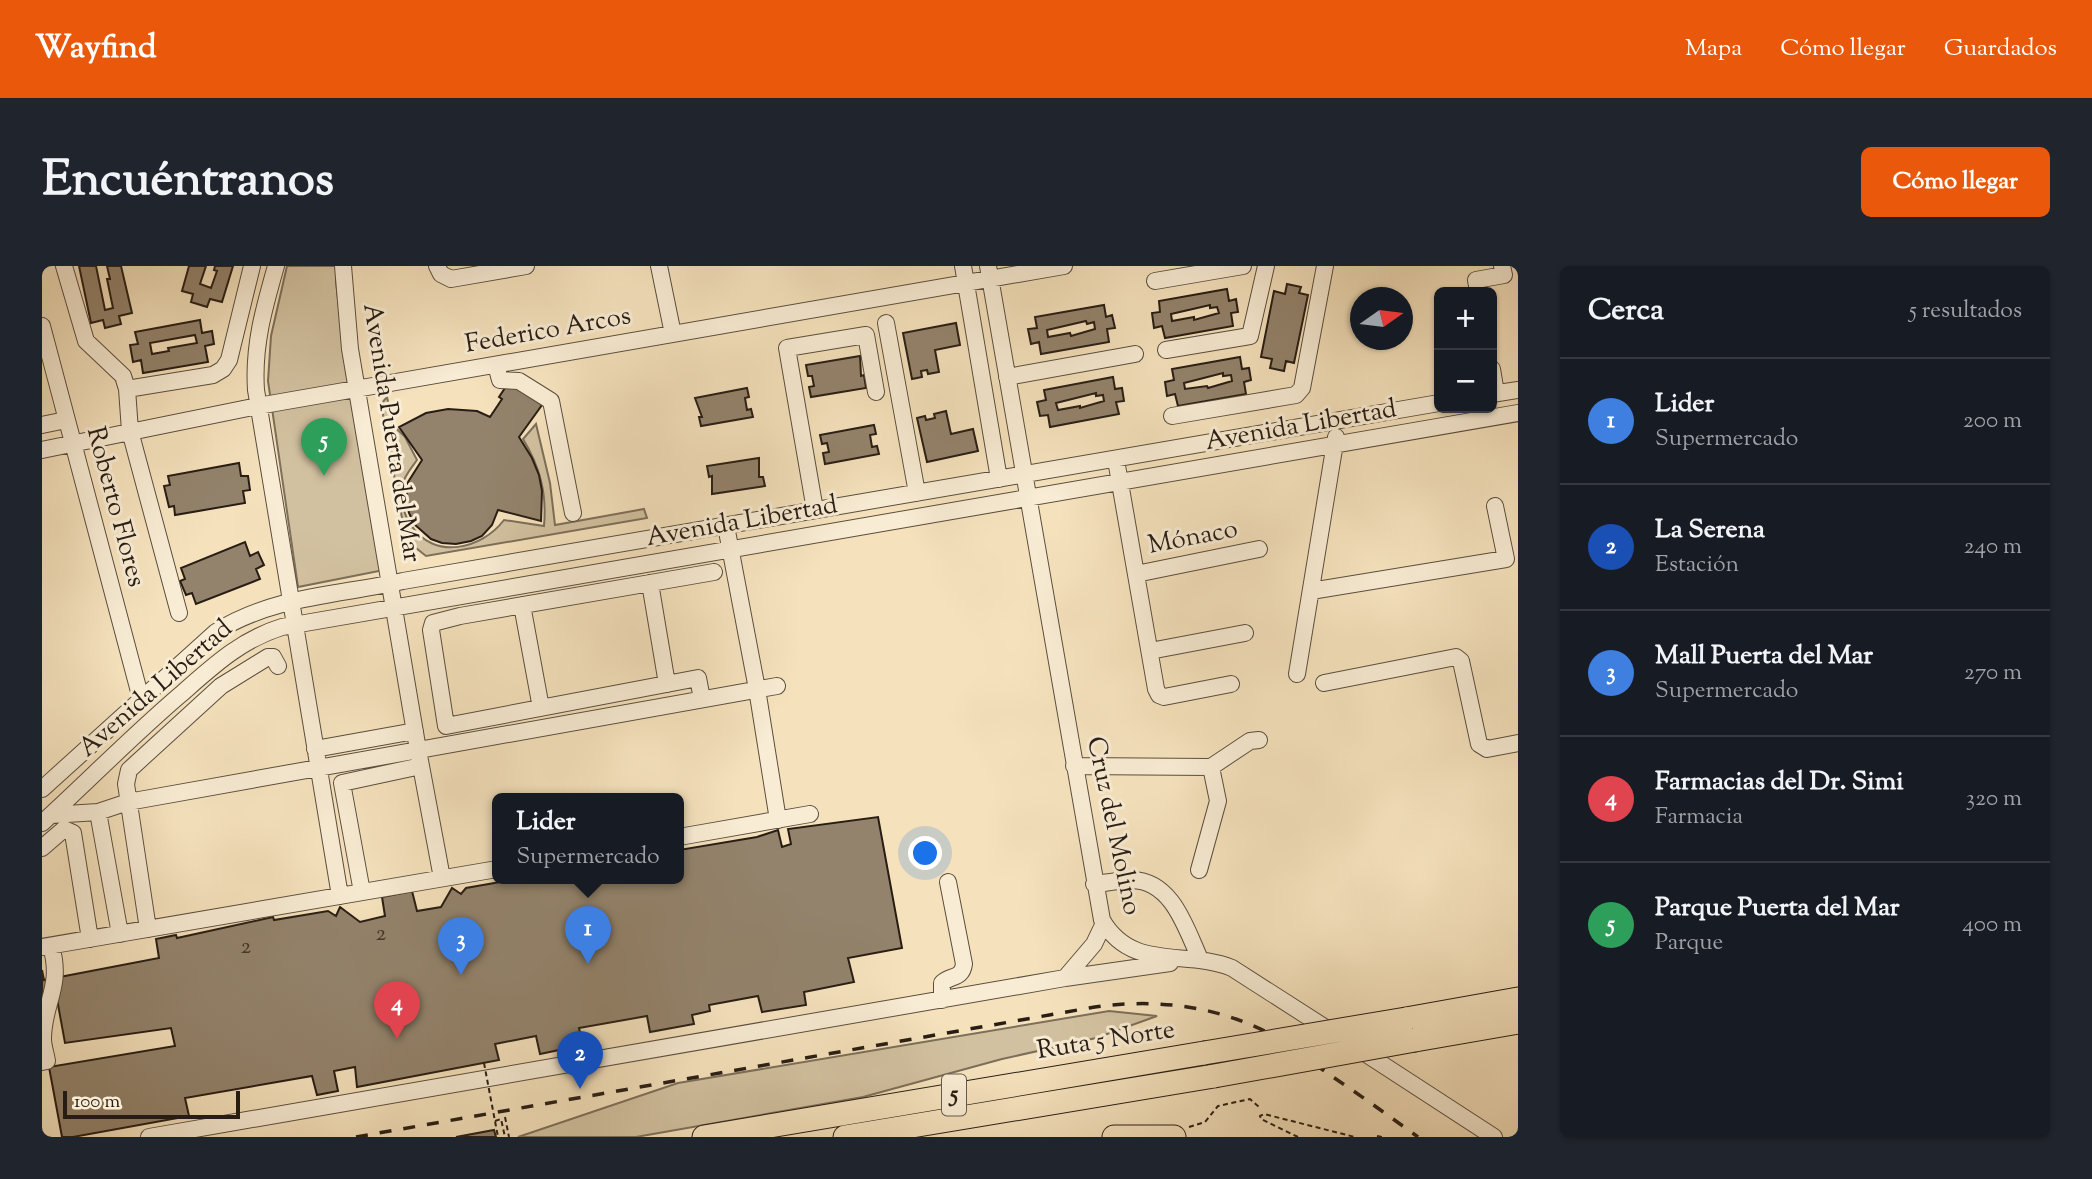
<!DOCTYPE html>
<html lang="es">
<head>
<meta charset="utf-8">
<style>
  body { margin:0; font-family:"Sorts Mill Goudy",serif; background:#20242c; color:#f1f3f6 }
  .controls { position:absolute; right:21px; top:21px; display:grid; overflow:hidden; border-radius:10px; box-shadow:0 2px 5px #0004 }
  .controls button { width:63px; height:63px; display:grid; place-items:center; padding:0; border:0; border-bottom:2px solid #363941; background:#171b24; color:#f1f3f6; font:35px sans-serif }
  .compass { position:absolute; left:1308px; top:21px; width:63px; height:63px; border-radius:50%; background:#171b24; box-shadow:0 2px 5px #0004; rotate:76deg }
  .scale { position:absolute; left:21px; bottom:18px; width:177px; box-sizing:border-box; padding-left:7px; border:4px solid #281d14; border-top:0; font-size:19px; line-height:24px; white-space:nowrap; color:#281d14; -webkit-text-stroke:5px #f8ecd4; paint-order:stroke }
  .you { position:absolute; left:884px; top:588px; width:24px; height:24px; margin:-18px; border:5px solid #fff; border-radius:50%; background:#1a73e8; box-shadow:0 0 0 10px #1a73e833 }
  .badge { display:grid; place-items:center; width:46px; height:46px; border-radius:50%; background:#ea580c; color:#fff; font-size:23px; font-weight:700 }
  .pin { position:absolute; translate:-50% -58px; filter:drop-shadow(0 2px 4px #0008) }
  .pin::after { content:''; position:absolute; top:37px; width:24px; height:21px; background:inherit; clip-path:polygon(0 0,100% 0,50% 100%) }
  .popup { position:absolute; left:450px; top:527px; width:192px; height:91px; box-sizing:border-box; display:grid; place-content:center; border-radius:10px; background:#171b24; filter:drop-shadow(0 2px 5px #0005); font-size:23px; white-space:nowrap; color:#9ea1a6 }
  .popup b { font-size:26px; color:#f1f3f6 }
  .popup::after { content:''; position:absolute; left:50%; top:100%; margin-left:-14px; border:14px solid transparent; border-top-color:#171b24 }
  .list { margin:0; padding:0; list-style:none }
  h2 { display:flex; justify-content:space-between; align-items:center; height:91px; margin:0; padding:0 28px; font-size:30px }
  h2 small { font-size:23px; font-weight:400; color:#9ea1a6 }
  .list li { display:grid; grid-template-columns:46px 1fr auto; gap:21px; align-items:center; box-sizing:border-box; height:126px; padding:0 28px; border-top:2px solid #363941 }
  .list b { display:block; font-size:26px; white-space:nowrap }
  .list p { margin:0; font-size:23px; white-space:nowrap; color:#9ea1a6 }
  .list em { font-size:23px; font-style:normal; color:#9ea1a6 }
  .map { position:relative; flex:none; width:1476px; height:871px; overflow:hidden; border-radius:10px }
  header { display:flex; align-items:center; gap:42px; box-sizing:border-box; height:98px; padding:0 35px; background:#ea580c; color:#fff }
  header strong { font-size:33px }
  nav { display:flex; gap:38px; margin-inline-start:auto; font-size:24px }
  .intro { display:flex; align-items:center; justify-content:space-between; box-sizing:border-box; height:168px; padding:0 42px }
  h1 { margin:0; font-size:49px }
  .button { padding:18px 32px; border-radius:10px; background:#ea580c; color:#fff; font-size:24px; font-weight:700 }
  main { display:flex; gap:42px; padding:0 42px }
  aside { flex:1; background:#171b24; border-radius:10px; box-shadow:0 2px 5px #0004 }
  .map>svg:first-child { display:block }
  .green { fill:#d2c1a0; stroke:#7d6f5a; stroke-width:2 }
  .building { fill:#93836c; stroke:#281d14; stroke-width:2; fill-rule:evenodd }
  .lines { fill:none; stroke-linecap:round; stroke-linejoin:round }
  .minor-casing { stroke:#5b4e3e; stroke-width:18 }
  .highway-casing { stroke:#281d14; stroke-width:25 }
  .path { stroke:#281d14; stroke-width:2; stroke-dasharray:5 3.5; stroke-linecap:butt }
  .minor { stroke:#f8ecd4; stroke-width:16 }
  .highway { stroke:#f5e2bd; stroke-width:23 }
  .rail { stroke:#281d14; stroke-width:3.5; stroke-dasharray:12 12; stroke-linecap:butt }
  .highway-bridge-casing { stroke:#281d14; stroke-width:25; stroke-linecap:butt }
  .path-bridge { stroke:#281d14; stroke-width:2; stroke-dasharray:5 3.5; stroke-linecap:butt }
  .highway-bridge { stroke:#f5e2bd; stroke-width:23 }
  .labels { text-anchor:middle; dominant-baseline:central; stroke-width:6; stroke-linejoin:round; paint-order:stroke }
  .number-label { font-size:23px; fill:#43362a }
  .shield { fill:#f8ecd4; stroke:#665b4e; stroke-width:2 }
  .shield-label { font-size:24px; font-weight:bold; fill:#281d14 }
  .street-label { font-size:26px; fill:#281d14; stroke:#f8ecd4 }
</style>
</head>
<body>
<header>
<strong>Wayfind</strong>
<nav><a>Mapa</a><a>Cómo llegar</a><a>Guardados</a></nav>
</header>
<div class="intro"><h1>Encuéntranos</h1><a class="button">Cómo llegar</a></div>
<main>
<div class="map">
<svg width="1476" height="871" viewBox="0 0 1476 871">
  <rect width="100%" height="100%" fill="#f5e2bd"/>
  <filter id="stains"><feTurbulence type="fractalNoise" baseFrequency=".00286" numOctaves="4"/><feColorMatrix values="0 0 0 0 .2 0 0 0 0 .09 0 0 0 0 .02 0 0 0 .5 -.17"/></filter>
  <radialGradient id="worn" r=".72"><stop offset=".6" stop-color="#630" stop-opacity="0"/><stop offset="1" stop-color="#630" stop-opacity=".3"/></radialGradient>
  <path class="green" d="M245,0h50l-1,16 9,73 39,215 -86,17 -30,-206 3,-45z
    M345,131l6,28 12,12 12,23c-5,7 -12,15 -14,23 -4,15 0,30 8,42 23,36 71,24 93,-5l40,6c3,-33 -4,-59 -21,-87l13,-15 14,59 5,42 89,-16 3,9 -221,38 -20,-16 -25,-136z
    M1067,745l48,5 -61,22 -94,21 -139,38 -227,40h-118l160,-54z"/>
  <path class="building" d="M37,0h17l9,44 8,-2 -6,-29h3l-3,-13h14l11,47 -13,3 2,8 -16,4 -2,-8 -12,3z
    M147,0h17l-6,18 11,4 6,-17 -3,-1 1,-4h18l-11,36 -12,-3 -3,8 -16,-5 2,-8 -11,-3z
    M1245,18l14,3 -2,6 9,2 -14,68 -8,-2 -2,10 -14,-3 2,-9 -11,-2 13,-66 11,3z
    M1185,23l2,12 7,-2 2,13 -7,1 2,13 -68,12 -3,-12 -8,2 -2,-15 8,-1 -1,-11zM1168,39v3l7,-1 2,6 -25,7v-3l-22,4 -1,-7z
    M1062,39l2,12 6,-2 3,13 -8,1 2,13 -68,12 -2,-12 -8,2 -3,-15 9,-1 -2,-11zM1044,55l1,3 7,-2 1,7 -24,7 -1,-3 -22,4 -1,-7z
    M158,54l2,13 10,-2 2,13 -9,2 3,16 -65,11 -2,-13 -8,2 -3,-17 8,-1 -3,-12zM153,69l2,8 -29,5 1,3 -17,3 -2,-11z
    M914,57l4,22 -25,5 4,22 -11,2 -1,-4 -6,1 1,6 -10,2 -9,-46z
    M818,90l1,20 3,-1 2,13 -55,9 -2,-10 5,-1 -2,-10h-4l-2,-11z
    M1198,91l2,12 7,-1 2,12 -7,2 2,12 -68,12 -3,-12 -8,2 -2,-14 9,-2 -2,-11zM1181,107v3l8,-1 1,6 -24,7 -1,-2 -22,3 -1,-6z
    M1071,111l2,12 7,-1 2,13 -8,1 3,12 -69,13 -2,-12 -8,1 -3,-14 9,-2 -2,-10zM1054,127v3l7,-1 1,6 -24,7v-2l-22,4 -2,-7z
    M471,118l29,21 -23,32 13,21 7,17 3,16 -1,30 -43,-11 -6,15 -10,11 -11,5 -15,3 -14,-1 -11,-4 -17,-15 -5,-11 -3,-11 2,-20 14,-22 -23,-33 27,-14 22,-4 29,2 13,6 12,-18 -3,-2 8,-12z
    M705,122l2,9 -4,1 2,12 4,-1 2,8 -52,9 -2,-9h3l-7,-19z
    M904,145l5,23 22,-5 5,22 -51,11 -10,-44 8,-2 1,4 9,-2 -1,-4z
    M832,159l2,9 -6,1 2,12 5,-1 2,8 -54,10 -2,-11 6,-1 -2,-9 -5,1 -2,-9z
    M717,192v19h4l2,9 -53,8v-18l-3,1 -2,-11z
    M197,197l2,13h7l2,14 -7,1 2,12 -70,12 -1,-9 -5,1 -5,-21 6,-1 -2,-9z
    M203,276l5,14 8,-4 6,13 -8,4 4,10 -64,25 -4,-11 -6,2 -6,-14 5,-2 -4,-11z
    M836,551l24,131 -54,10 6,24 -50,10 2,13 -44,7 -4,-16 -49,9 1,6 -18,4 2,9 -44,8 -3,-16 -68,12 4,17 -43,9 -4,-18 -41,8 4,16 -142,27 -2,-20 -21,4 4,20 -21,4 -5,-19 -127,22 4,18 -116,21h-11l-13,-70 126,-21 -4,-18 -106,15 -8,-44 -15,8v-37l2,10 115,-22 -3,-19 20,-4 1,3 96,-21 1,3 54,-9 8,5 4,-9 20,15 25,-6 -3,-19 30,-6 5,20 24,-4 11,-19 9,6 5,-6 57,-10h156v-28l78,-13 21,-7 4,17 9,-3 -3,-15z
    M452,864l2,7h-40z"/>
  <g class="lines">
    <g class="minor-casing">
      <path id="minor" d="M22,0l22,75 37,35 4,13 3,42 49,182
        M234,0c-12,42 -23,80 -20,124l84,506
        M301,0l7,83 68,401 24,128
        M395,0l4,8 10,5 75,-13
        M617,0l14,68
        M921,0l36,213
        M946,0l114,654c30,52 83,29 130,48l103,66
        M1113,15l88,-15
        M1436,26l-2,-12 28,-5 -2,-9
        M844,57l31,170
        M0,60l99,373
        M1124,84l84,-14 16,-70
        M454,99l4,15 19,1 32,20 22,112
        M1450,103l4,24
        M965,111l128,-23
        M85,123l86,-14 10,-6 6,-9 23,-94
        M1450,128l26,-4
        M1130,150l124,-21 6,-7 23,-122
        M0,159l24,-5
        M0,184l216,-44 806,-140
        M1074,194l40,229 3,6 5,2 67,-13
        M773,244l-28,-162 79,-13 10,57
        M684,260l31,163 21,131
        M1094,308l123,-25
        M608,317l17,101
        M1269,325l195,-32 -11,-53
        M480,339l19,103
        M1108,385l95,-18
        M1255,408l39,-237
        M1282,417l132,-26 5,4 18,83 8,5 31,-6
        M660,433l-4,-21 -252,48 -15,-96 2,-7 27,-7 254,-44
        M273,483l100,-18
        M1032,500l137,1 39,-26 9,-1
        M0,523l174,-157c56,-36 124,-37 187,-51l1036,-178
        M56,546l22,122
        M9,549l47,-3 30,-10 649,-116
        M0,557c46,-42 90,-87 138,-128 32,-28 60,-55 102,-68l1236,-214
        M637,571l131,-23
        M0,582l22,-19 9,4 17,106
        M1157,604l19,-69 -7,-34
        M1052,618c12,-1 26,-4 38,-4 41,1 54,49 68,79
        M320,626l-20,-109 79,-17
        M106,663l-22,-145 3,-14 92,-84 47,-29h5l5,9
        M0,681l455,-78
        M1023,712l29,-34 10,-21
        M900,734v-17c9,-8 20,-4 22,-19l-16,-82
        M1315,782l137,89
        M0,796l5,-1c-1,-7 -4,-15 -4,-22 0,-36 20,-52 8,-93
        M107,871l916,-159 105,-15"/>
    </g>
    <g class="highway-casing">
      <path id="highway" d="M1364,753l112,-20
        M1373,774l103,-18
        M662,871l500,-84
        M803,871l369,-61
        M1072,871h60"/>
    </g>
    <path class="path" d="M463,851l4,20
      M453,855l6,-2 4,18
      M1147,861l16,-5 13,-16 32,-7 9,8
      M1335,870l5,1
      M1256,871l-37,-18 -1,-3 4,-2 91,23"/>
    <use href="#minor" class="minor"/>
    <use href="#highway" class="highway"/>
    <path class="rail" d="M314,871l733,-129c68,-11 138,-2 197,35 16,10 29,22 44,32 30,20 59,41 88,62"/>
    <g class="highway-bridge-casing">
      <path id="highway-bridge" d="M1162,787l202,-34
        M1172,810l201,-36"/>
    </g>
    <path class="path-bridge" d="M442,797l14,74"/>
    <use href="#highway-bridge" class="highway-bridge"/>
  </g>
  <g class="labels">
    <g class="number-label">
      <text x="339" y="668">2</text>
      <text x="204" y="681">2</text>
    </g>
    <rect class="shield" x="900" y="808.5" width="24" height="41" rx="5"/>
    <g class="shield-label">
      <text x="912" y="829">5</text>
    </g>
    <g class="street-label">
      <text transform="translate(506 65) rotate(-10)">Federico Arcos</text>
      <text transform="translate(1259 160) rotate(-10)">Avenida Libertad</text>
      <text transform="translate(349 167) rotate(81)">Avenida Puerta del Mar</text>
      <text transform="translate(73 241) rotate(75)">Roberto Flores</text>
      <text transform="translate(700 256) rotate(-10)">Avenida Libertad</text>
      <text transform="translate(1151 272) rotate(-11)">Mónaco</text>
      <text transform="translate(114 423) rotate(-41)">Avenida Libertad</text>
      <text transform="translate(1071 560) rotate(78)">Cruz del Molino</text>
      <text transform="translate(1064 775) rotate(-9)">Ruta 5 Norte</text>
    </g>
  </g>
  <rect width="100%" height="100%" filter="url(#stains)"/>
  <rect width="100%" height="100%" fill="url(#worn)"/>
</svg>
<div class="controls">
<button>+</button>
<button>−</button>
</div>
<svg class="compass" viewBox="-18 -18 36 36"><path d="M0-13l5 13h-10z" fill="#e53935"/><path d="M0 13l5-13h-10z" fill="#9ea1a6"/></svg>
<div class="scale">100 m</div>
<div class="you"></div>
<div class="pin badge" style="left:546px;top:698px;background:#3f7fe0">1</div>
<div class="popup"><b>Lider</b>Supermercado</div>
<div class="pin badge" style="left:538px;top:823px;background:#1a4fb4">2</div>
<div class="pin badge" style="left:419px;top:709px;background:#3f7fe0">3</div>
<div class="pin badge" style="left:355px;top:773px;background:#e0444e">4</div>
<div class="pin badge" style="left:282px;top:210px;background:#2e9e5b">5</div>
</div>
<aside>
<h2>Cerca<small>5 resultados</small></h2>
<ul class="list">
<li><span class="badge" style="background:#3f7fe0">1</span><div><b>Lider</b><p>Supermercado</p></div><em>200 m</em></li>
<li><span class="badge" style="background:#1a4fb4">2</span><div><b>La Serena</b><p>Estación</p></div><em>240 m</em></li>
<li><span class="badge" style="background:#3f7fe0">3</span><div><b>Mall Puerta del Mar</b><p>Supermercado</p></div><em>270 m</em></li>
<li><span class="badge" style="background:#e0444e">4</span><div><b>Farmacias del Dr. Simi</b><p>Farmacia</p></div><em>320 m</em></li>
<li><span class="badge" style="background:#2e9e5b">5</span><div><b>Parque Puerta del Mar</b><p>Parque</p></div><em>400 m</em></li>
</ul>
</aside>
</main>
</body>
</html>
